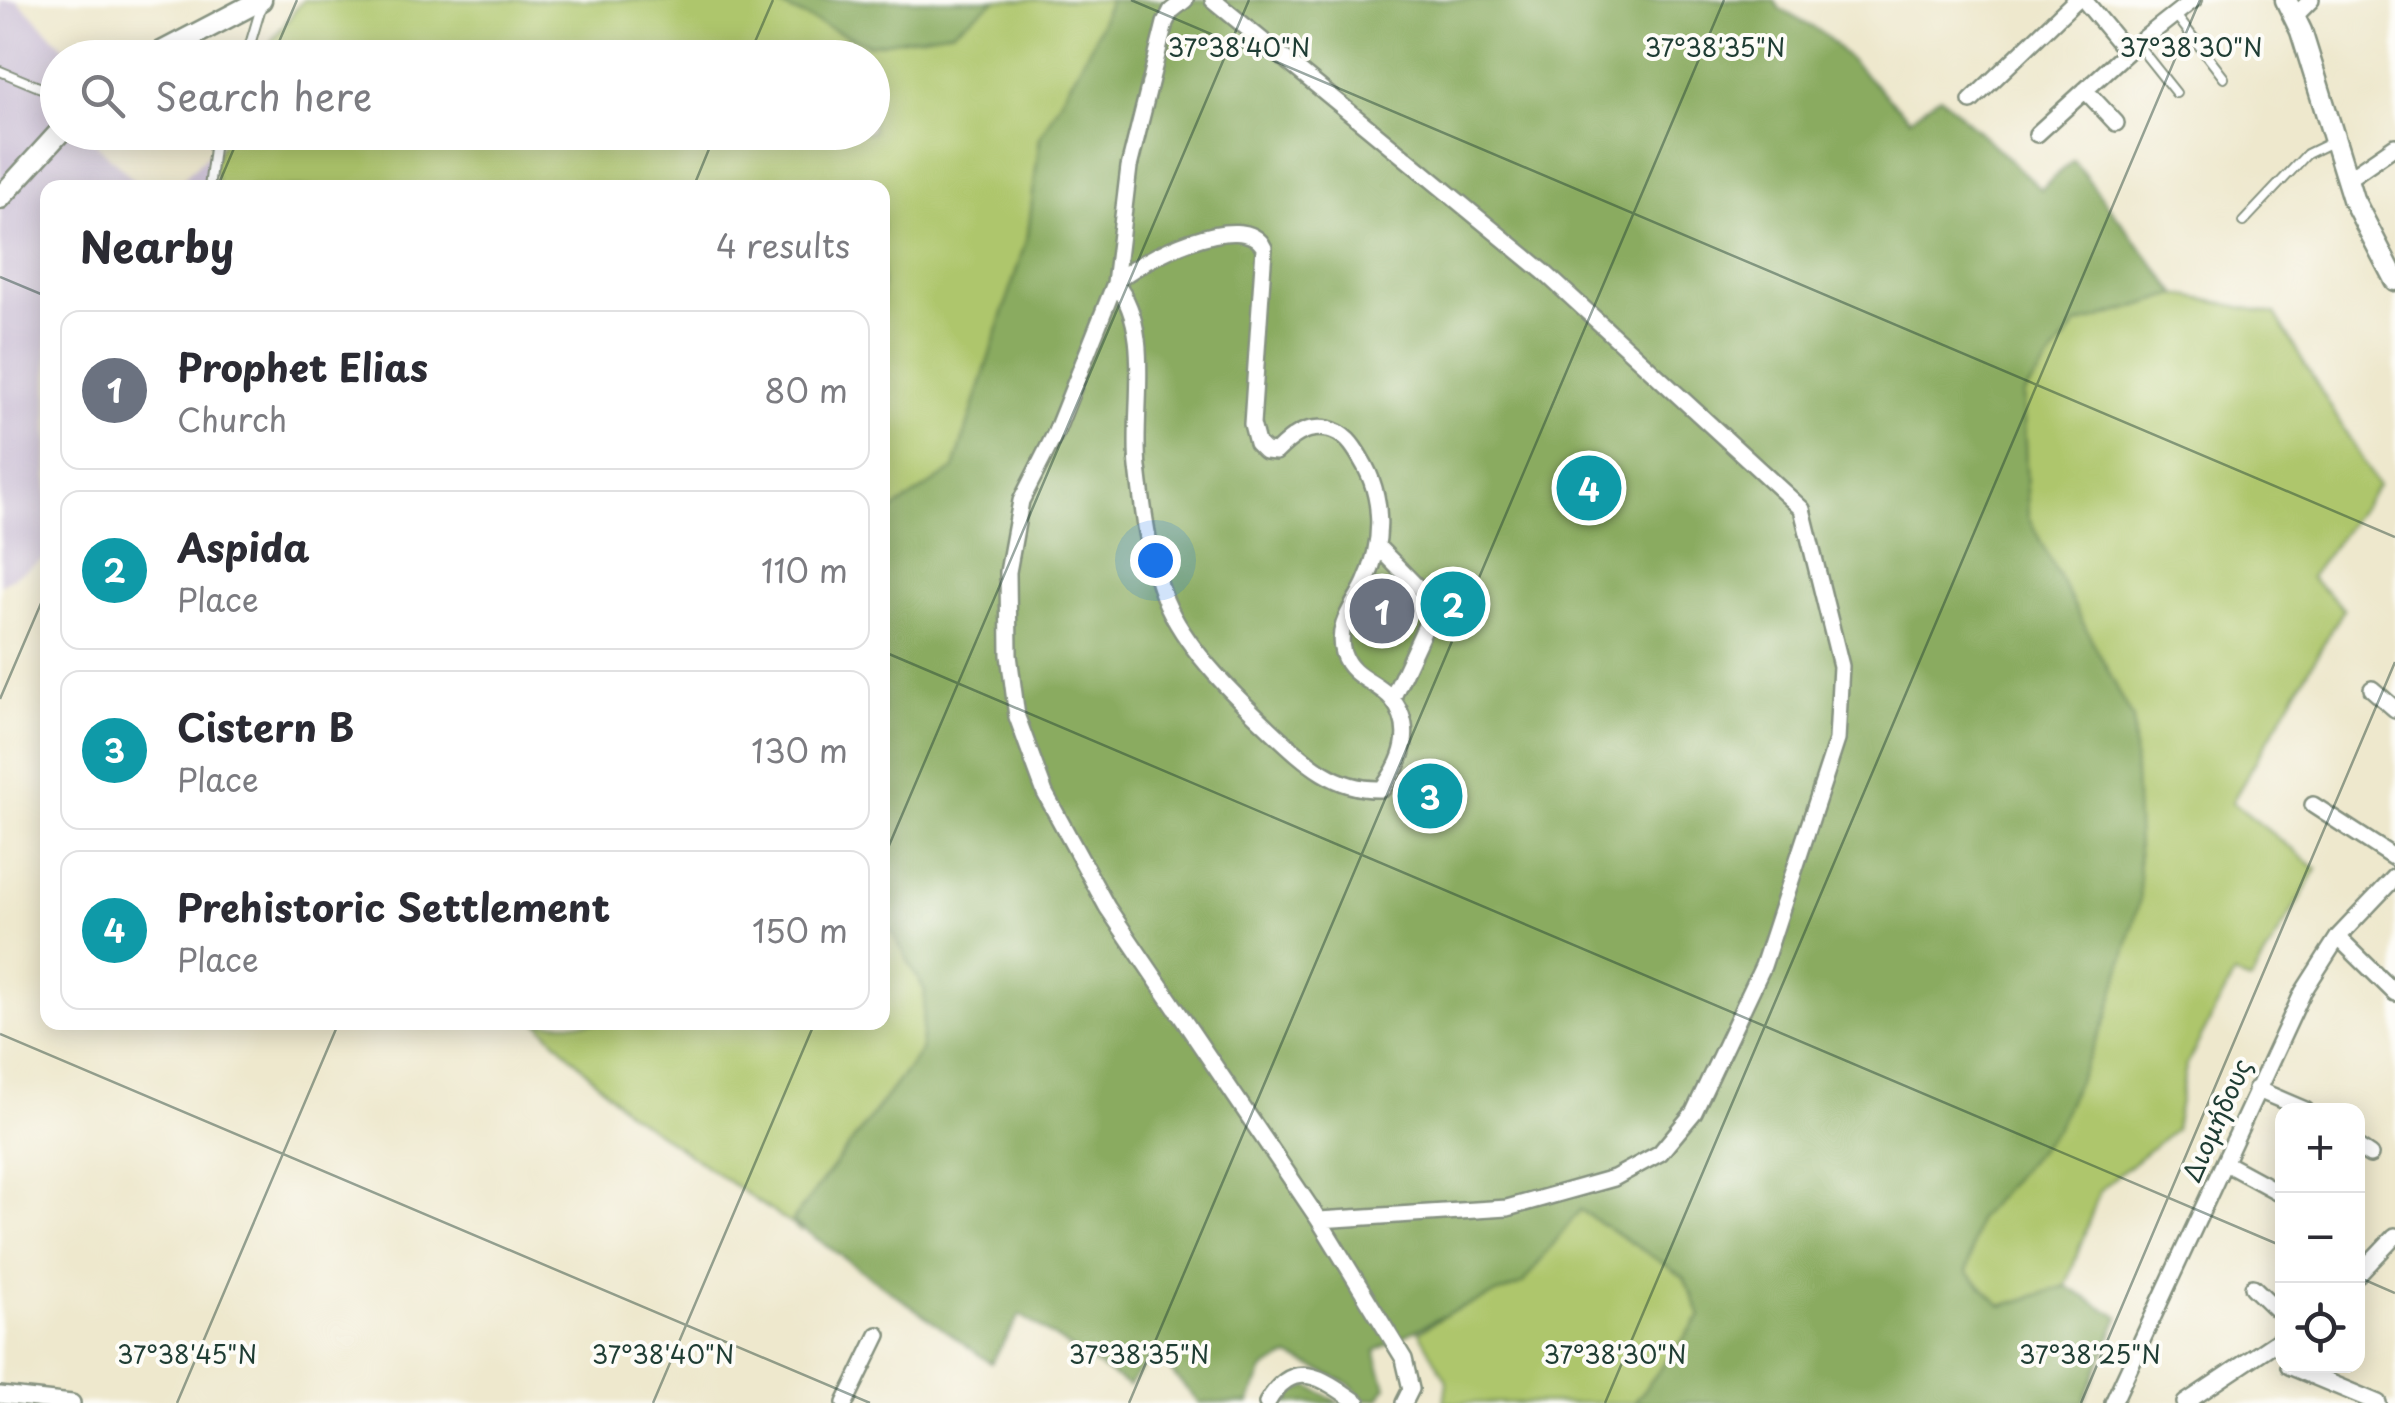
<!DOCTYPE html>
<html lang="en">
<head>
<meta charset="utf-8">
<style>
  body { margin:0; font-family:"Playpen Sans",sans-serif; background:#f7f7f7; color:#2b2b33 }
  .controls { position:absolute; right:30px; bottom:30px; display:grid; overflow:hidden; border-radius:20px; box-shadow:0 5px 25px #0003 }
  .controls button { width:90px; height:90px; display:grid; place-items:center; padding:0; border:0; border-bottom:2px solid #e1e1e2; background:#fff; color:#2b2b33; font:50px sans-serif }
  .you { position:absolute; left:1155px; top:560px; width:35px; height:35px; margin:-25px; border:8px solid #fff; border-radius:50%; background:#1a73e8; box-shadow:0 0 0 15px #1a73e833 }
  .badge { display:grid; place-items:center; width:65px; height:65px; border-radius:50%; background:#d93025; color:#fff; font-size:32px; font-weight:700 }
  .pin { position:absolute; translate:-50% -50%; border:5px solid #fff; box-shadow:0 2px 10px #0006 }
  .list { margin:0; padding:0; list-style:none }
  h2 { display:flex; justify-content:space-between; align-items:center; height:130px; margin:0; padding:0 40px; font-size:42px }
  h2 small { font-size:32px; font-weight:400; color:#7c7c81 }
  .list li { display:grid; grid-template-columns:65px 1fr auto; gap:30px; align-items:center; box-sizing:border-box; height:160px; margin:0 20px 20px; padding:0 20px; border:2px solid #e1e1e2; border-radius:20px }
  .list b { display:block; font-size:38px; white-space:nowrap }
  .list p { margin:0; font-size:32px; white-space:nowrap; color:#7c7c81 }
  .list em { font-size:32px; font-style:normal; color:#7c7c81 }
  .icon { flex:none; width:55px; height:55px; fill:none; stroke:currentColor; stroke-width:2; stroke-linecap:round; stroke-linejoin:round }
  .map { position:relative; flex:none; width:2395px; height:1403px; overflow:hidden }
  .search { position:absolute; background:#fff; box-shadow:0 5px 25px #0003; left:40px; top:40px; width:850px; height:110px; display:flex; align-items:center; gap:25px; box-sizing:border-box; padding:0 35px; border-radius:55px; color:#7c7c81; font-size:38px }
  .panel { position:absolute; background:#fff; box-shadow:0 5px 25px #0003; left:40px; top:180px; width:850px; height:850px; border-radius:20px }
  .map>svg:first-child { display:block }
  .industrial { fill:#cbbfd5 }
  .green { fill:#aec66c; stroke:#668250; stroke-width:2.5 }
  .forest { fill:#8aab60; stroke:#54744a; stroke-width:2.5 }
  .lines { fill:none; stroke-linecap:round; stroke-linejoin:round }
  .lane-casing { stroke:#869280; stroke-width:12 }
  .street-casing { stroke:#869280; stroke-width:20 }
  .secondary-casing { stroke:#869280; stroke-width:25 }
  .lane { stroke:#fff; stroke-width:8 }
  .street { stroke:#fff; stroke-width:15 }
  .secondary { stroke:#fff; stroke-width:20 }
  .ticks { fill:none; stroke:#1f3d34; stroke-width:2.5; stroke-opacity:0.45 }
  .labels { text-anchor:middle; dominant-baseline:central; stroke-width:8; stroke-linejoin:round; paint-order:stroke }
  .street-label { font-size:25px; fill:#1f3d34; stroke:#fdfcf7 }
  .ticks-label { font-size:25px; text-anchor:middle; fill:#1f3d34; stroke:#fdfcf7; stroke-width:8; stroke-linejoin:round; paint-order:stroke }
</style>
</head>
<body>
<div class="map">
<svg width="2395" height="1403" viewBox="0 0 2395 1403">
  <rect width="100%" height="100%" fill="#fdfcf7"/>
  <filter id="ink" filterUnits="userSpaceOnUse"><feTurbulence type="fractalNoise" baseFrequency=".01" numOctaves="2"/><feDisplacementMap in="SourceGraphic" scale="20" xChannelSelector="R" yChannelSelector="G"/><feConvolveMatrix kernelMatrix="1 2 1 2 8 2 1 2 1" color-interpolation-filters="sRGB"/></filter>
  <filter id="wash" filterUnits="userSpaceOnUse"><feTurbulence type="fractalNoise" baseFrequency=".0048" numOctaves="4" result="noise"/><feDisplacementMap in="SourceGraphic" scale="40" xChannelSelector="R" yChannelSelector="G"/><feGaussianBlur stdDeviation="2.25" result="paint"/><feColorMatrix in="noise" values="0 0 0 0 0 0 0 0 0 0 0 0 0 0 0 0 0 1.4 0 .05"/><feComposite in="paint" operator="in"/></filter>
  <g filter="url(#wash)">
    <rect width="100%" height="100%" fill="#eee8cd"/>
    <path class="industrial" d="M0,0h17l56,56 16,1 -31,1v74l27,1 56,54 -93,1 -1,369 -47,28z
      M210,152l-1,35h-34z"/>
    <path class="green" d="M303,0h465l100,45 84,-14 44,-31h114l-18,44 -52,93 -12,97 -74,235 -71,47 -1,-328h-664l-5,-24 14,-32h645v-74l-613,-1z
      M2177,294l98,20 103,172 -68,91 34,32 -112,193 85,67 -66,112 -17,-6 -48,91 -11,63 -75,61 -34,96 -64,20 -35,-33 11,-54 78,-90 52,-114 25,-296 -105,-202 -5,-122 53,-70z
      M883,916l42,75 -4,60 -129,170 10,11 -176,-121 -88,-88 344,-1z
      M1580,1209l104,68 17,39 -67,87h-190l3,-22 -28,-49 32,-20 71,-28z"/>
    <path class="forest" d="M768,0h228l-44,31 -84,14z
      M1110,0h664l6,9 44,25 86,85 30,-23 101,93 32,-29 104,134 -101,31 -53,70 5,122 105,202 7,180 -32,116 -52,114 -78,90 -11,53 35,34 64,-20 53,31 -36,86h-449l67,-87 -17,-39 -104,-67 -58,74 -71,28 -76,39 11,36 -7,12 -15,1 -14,-16 -61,-28 -26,14 -14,33h-50l-45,-51 -25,34 -109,-71 -29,48 -199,-142 129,-170 4,-60 -42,-75v-400l71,-47 74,-235 12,-97 52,-93z
      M1309,1386l30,17h-52l8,-12z"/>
  </g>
  <g filter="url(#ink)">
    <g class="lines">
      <g class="lane-casing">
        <path id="lane" d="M2175,14l49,64
          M2137,44l39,49
          M246,58l16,-54
          M0,71l58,24
          M209,188l7,-56
          M2243,222l64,-68 27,-13"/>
      </g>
      <g class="street-casing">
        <path id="street" d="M1213,0l331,272 258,237 39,157 -4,74 -74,226 -69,146 -34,41 -46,25 -107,30 -188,12
          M2084,0l43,52
          M2294,17l17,-17
          M2085,90l31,33
          M1971,101l105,-101
          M2037,134l90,-82 66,-52
          M2347,179l48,-33
          M1115,283c23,-23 130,-77 149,-35l-12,176 5,19 8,8 11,1c15,-15 29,-27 52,-23 17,4 25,16 33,30 23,37 23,84 4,124 -10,22 -30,42 -22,70 8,25 35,29 49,46 24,30 10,64 -10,90 -47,2 -78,-28 -110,-58 -36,-34 -81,-77 -103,-123 -19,-39 -26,-97 -31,-141 -6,-58 16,-137 -23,-184l-60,151 -34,67 -13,71 1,83 8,62 28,76 62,114 212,313 85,139 7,30 -7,14
          M1115,283l14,-116 36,-144 6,-12 14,-11
          M1378,547l50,51v23l-36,78
          M2372,689l23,20
          M2313,805l82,53
          M2338,937l57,56
          M2256,1089l49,21
          M2358,1147l12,8
          M2225,1163l57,31
          M2358,1275l37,-39
          M2253,1287l29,28
          M2289,1366l89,37
          M0,1395l72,8
          M845,1403l33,-68
          M1267,1403c27,-48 57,-24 91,0
          M2113,1403l190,-411 35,-55 57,-60
          M2185,1403l97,-65"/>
      </g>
      <g class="secondary-casing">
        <path id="secondary" d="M2286,0l15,31 52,168 42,81
          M150,58l111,-58
          M0,198l60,-66"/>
      </g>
      <use href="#lane" class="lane"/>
      <use href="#street" class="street"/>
      <use href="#secondary" class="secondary"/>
    </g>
  </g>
  <path class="ticks" d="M1131,0l1264,537M272,58l25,-58M748,58l25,-58M217,188l24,-56M693,188l23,-56M0,277l48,20M882,651l1400,595M0,699l48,-112M882,862l367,-862M0,1034l870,369M2358,1277l37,16M177,1403l162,-381M653,1403l162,-381M1129,1403l595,-1403M1605,1403l595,-1403M2081,1403l314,-741"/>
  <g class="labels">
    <g class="street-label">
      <text transform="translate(2216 1120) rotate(-66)">Διομήδους</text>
    </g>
  </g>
  <g class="ticks-label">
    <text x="1239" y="57">37°38'40"N</text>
    <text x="1715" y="57">37°38'35"N</text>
    <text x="2191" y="57">37°38'30"N</text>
    <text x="187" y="1364">37°38'45"N</text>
    <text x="663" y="1364">37°38'40"N</text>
    <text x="1139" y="1364">37°38'35"N</text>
    <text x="1615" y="1364">37°38'30"N</text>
    <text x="2090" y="1364">37°38'25"N</text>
  </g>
</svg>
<div class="controls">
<button>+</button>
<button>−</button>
<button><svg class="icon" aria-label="locate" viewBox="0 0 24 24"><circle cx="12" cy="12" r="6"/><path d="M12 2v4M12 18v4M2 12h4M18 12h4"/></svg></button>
</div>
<div class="you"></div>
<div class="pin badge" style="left:1382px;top:611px;background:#6b7280">1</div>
<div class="pin badge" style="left:1453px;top:604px;background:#0f9aa8">2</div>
<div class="pin badge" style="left:1430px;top:796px;background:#0f9aa8">3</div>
<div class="pin badge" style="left:1589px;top:488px;background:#0f9aa8">4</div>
<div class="search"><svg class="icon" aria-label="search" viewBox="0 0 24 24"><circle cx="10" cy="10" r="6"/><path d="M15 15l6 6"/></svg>Search here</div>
<section class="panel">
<h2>Nearby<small>4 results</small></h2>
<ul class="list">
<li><span class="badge" style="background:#6b7280">1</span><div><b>Prophet Elias</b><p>Church</p></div><em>80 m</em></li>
<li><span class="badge" style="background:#0f9aa8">2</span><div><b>Aspida</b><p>Place</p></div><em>110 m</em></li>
<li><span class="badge" style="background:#0f9aa8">3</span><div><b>Cistern B</b><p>Place</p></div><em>130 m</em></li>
<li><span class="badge" style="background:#0f9aa8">4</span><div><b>Prehistoric Settlement</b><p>Place</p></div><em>150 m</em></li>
</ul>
</section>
</div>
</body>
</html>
